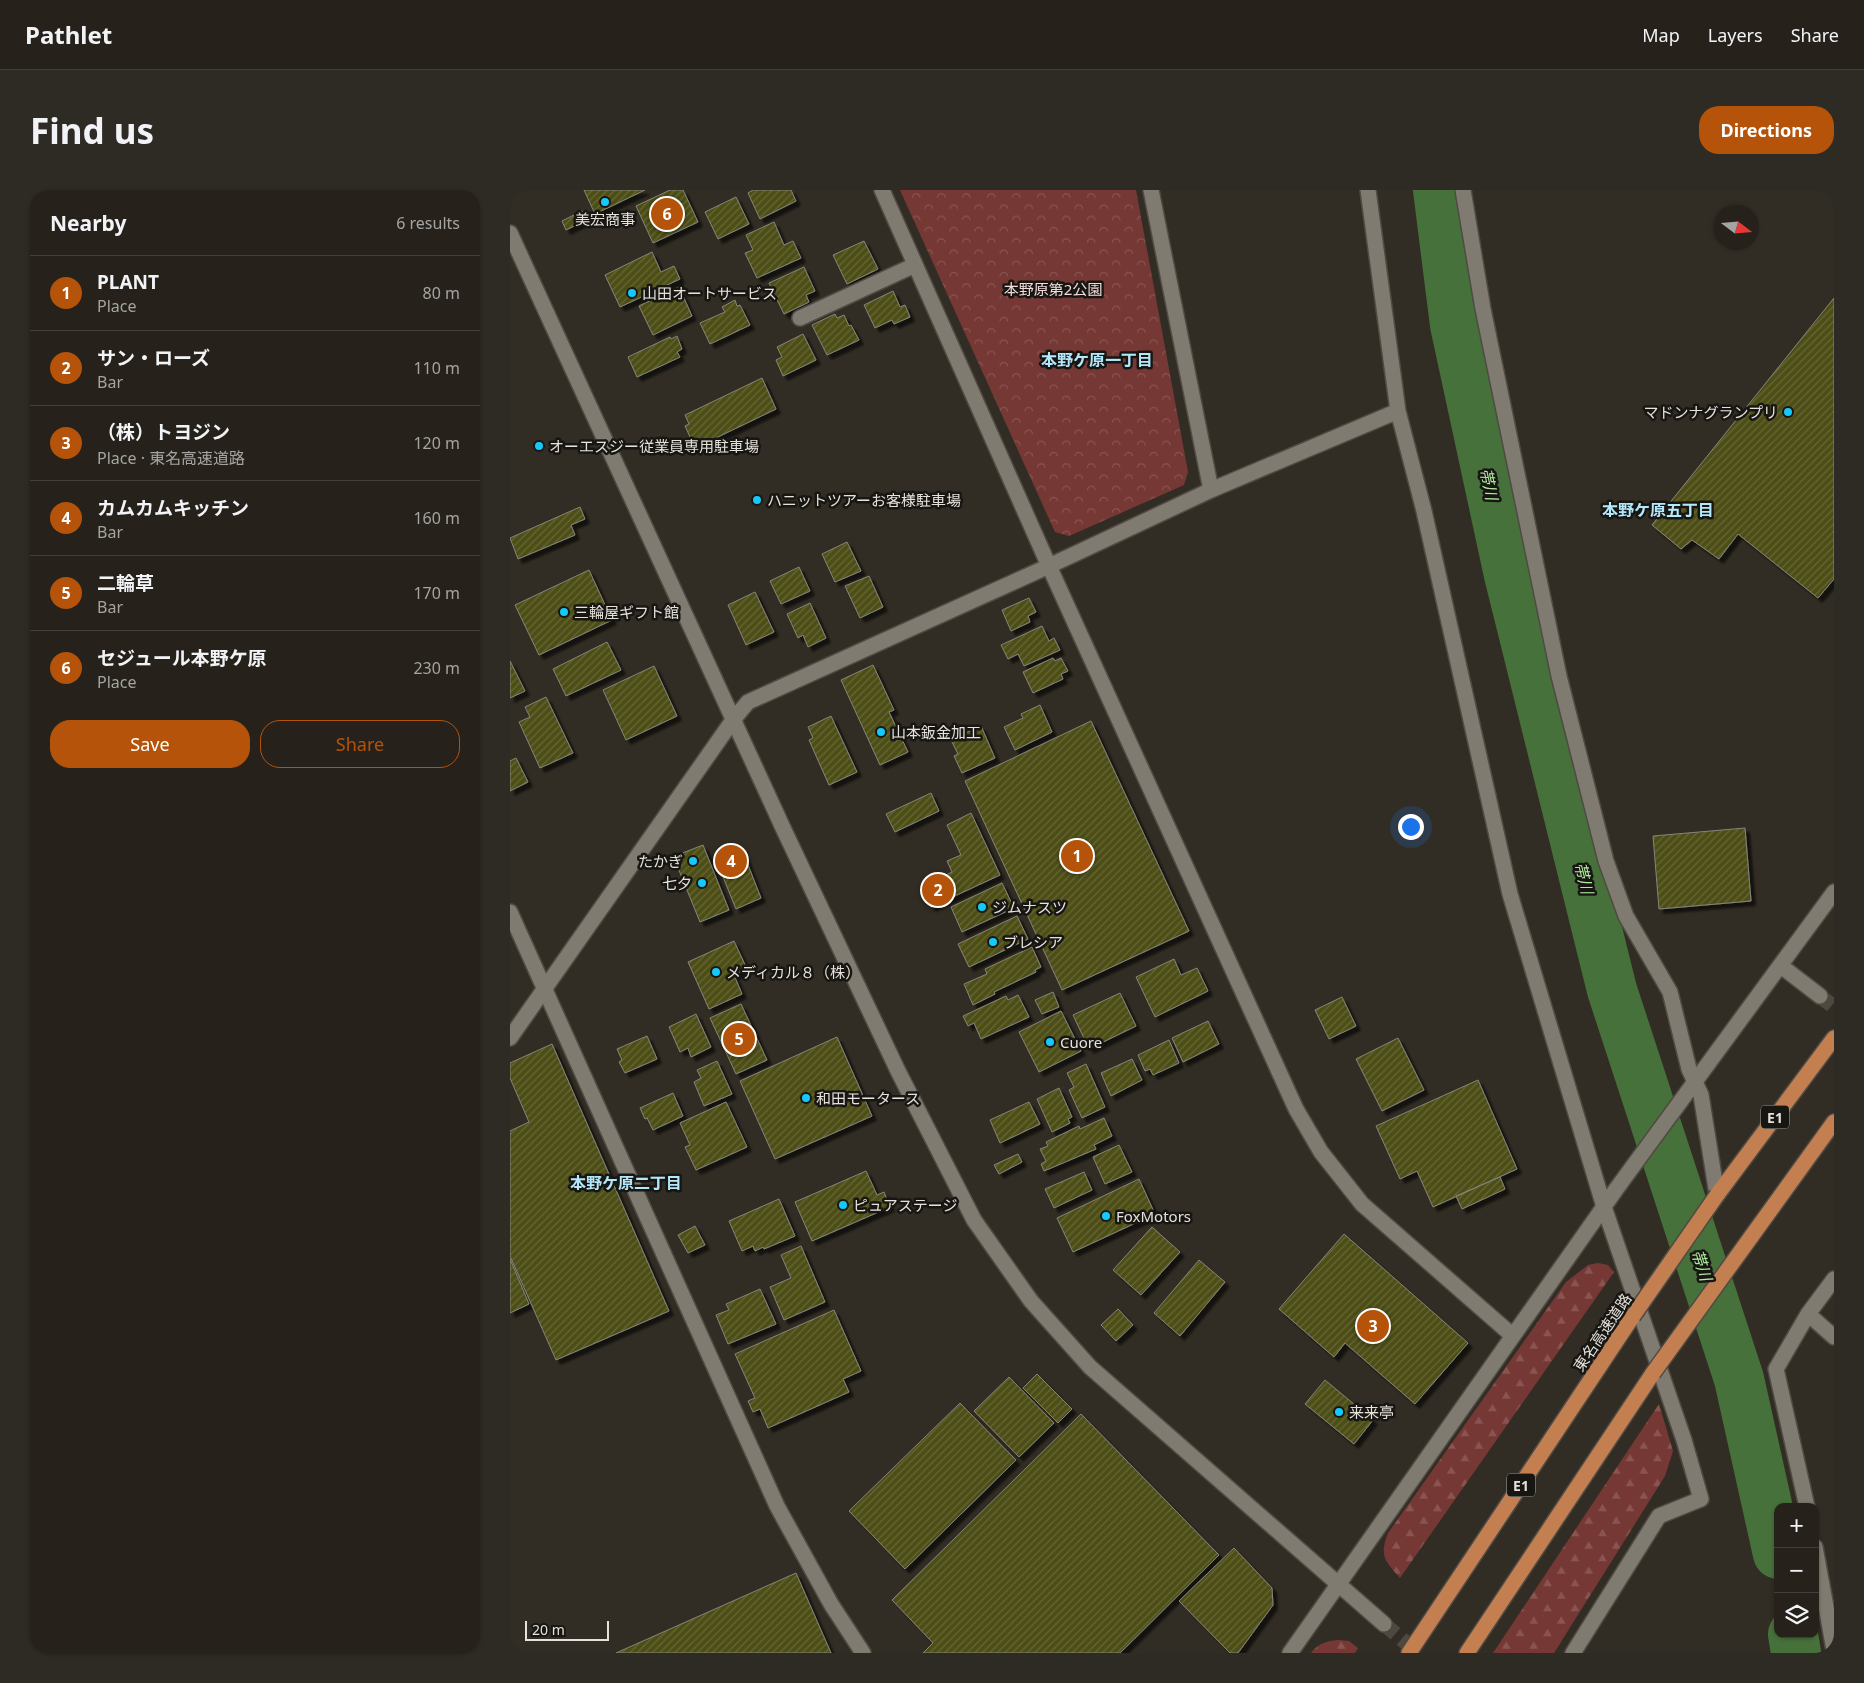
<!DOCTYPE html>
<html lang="en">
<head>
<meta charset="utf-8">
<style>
  body { margin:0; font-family:"Noto Sans","Noto Sans JP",sans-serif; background:#2e2a24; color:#f1f3f6 }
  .controls { position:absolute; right:15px; bottom:15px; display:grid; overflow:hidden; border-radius:10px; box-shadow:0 1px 4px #0004 }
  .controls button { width:45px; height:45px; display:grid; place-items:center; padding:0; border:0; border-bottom:1px solid #423f3a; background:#26221b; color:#f1f3f6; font:25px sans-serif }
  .compass { position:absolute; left:1204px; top:15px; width:45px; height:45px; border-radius:50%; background:#26221b; box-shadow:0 1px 4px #0004; rotate:106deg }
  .scale { position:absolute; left:15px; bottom:12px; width:84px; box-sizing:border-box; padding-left:5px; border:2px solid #e5e2dc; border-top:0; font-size:14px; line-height:18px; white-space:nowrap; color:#e5e2dc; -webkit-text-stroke:4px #181612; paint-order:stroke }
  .you { position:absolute; left:900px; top:636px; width:18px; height:18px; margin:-12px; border:4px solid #fff; border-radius:50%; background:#1a73e8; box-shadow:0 0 0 8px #1a73e833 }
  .badge { display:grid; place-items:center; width:32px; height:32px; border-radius:50%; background:#b45309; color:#fff; font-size:16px; font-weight:700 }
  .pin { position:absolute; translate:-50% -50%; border:2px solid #fff; box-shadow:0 1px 5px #0006 }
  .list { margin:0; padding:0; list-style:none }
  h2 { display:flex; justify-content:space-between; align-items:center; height:65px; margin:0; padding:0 20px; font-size:21px }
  h2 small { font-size:16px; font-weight:400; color:#a4a4a3 }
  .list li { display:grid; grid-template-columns:32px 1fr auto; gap:15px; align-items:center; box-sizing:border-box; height:75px; padding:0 20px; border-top:1px solid #423f3a }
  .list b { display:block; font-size:19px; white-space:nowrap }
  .list p { margin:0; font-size:16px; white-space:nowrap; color:#a4a4a3 }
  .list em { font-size:16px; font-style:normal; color:#a4a4a3 }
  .actions { display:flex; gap:10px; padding:15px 20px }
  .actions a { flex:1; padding:11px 0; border:1px solid #b45309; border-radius:20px; text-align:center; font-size:18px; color:#b45309 }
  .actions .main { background:#b45309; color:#fff }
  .icon { flex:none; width:28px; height:28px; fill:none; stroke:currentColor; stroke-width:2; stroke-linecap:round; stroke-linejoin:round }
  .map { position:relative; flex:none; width:1324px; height:1463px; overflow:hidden; border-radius:20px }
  header { display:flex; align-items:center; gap:30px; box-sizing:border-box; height:70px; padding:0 25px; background:#26221b; border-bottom:1px solid #423f3a }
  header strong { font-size:24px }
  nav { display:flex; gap:28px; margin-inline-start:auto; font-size:18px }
  .intro { display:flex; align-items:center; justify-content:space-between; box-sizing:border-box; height:120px; padding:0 30px }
  h1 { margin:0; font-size:35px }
  .button { padding:12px 22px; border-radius:20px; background:#b45309; color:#fff; font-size:18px; font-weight:700 }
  main { display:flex; gap:30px; padding:0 30px }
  aside { flex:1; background:#26221b; border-radius:20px; box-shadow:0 1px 4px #0004 }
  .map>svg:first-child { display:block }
  .forest { fill:url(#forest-firs) }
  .park { fill:url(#park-crowns) }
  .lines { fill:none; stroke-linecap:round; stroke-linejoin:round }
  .river { stroke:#47713a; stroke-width:50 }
  .building { fill:url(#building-hatch); stroke:#85867b; filter:url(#shadow) }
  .minor-tunnel { stroke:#4d4840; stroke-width:15; stroke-dasharray:15 8; stroke-linecap:butt }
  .tertiary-tunnel { stroke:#4d4840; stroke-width:15; stroke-dasharray:15 8; stroke-linecap:butt }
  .minor-casing { stroke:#4f4a43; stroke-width:18 }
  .tertiary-casing { stroke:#4f4a43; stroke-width:18 }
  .motorway-casing { stroke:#4f4a43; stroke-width:18 }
  .minor { stroke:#807b70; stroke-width:15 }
  .tertiary { stroke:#807b70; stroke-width:15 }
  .motorway { stroke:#c47f51; stroke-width:15 }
  .motorway-bridge-casing { stroke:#4f4a43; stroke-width:18; stroke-linecap:butt }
  .motorway-bridge { stroke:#c47f51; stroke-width:15 }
  .poi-dot { fill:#15cafb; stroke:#181612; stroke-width:2 }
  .labels { text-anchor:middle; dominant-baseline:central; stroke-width:5; stroke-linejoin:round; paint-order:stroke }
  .shield { fill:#181612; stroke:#a8a59f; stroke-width:1 }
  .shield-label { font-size:14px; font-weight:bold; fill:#e5e2dc }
  .poi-label { font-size:15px; fill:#e5e2dc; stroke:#181612; text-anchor:start }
  .park-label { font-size:15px; fill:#f2dcda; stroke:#181612 }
  .street-label { font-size:15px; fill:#e5e2dc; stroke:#181612 }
  .neighbourhood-label { font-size:16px; font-weight:bold; fill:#b3e7fb; stroke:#181612 }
  .water-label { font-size:16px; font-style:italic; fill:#afed9d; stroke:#181612 }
</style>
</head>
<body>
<header>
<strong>Pathlet</strong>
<nav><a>Map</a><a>Layers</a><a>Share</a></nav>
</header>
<div class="intro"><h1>Find us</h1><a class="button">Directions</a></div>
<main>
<aside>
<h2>Nearby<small>6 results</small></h2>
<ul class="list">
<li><span class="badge">1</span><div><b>PLANT</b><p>Place</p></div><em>80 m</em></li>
<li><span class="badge">2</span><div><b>サン・ローズ</b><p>Bar</p></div><em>110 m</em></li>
<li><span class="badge">3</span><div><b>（株）トヨジン</b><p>Place · 東名高速道路</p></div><em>120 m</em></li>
<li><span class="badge">4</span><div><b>カムカムキッチン</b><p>Bar</p></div><em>160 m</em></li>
<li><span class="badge">5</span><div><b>二輪草</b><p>Bar</p></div><em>170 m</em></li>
<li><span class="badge">6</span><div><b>セジュール本野ケ原</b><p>Place</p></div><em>230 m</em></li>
</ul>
<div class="actions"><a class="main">Save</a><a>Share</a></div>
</aside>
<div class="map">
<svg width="1324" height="1463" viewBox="0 0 1324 1463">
  <defs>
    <pattern id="forest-firs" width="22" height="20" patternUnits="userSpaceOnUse" patternTransform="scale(1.25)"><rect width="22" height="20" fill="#763834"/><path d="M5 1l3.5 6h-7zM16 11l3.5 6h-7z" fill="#895451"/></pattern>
    <pattern id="park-crowns" width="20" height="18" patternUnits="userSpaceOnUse" patternTransform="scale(1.25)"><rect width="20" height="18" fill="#763834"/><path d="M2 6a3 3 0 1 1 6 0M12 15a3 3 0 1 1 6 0" fill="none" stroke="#895451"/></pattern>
    <pattern id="building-hatch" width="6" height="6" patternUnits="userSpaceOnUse" patternTransform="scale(1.25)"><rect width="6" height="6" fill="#4d4e17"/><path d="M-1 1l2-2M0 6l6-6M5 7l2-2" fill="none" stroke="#666738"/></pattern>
    <filter id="shadow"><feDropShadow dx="4.5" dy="4.5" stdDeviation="1" flood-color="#0009"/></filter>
  </defs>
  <rect width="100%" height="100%" fill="#322d24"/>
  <path class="forest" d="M1088,1073l10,2 6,7 -214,306c-15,-17 -21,-22 -12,-45l178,-251 22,-17z
    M1149,1214l14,47 -8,25 -111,177h-61z
    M828,1450l11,1 9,7 -3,5h-44c7,-10 16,-12 27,-13z"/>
  <path class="park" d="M390,0h236l52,282 -4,13 -115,51 -14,-4z"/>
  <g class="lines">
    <path class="river" d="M928,0l17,135 54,250 103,415 127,389 39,175
      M1283,1444l3,19"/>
  </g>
  <path class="building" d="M74,0h61l-50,24z
    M160,0h13l15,32 -45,21 -17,-37z
    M243,0h38l5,11 -36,18 -12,-26z
    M226,7l13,27 -31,15 -13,-27z
    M72,21l5,9 -21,10 -4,-9z
    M264,32l10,23 9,-4 8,17 -44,20 -12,-25 8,-3 -7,-15z
    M354,51l14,28 -31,15 -14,-29z
    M142,62l9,20 13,-6 6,13 -60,28 -15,-32z
    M294,77l11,24 -9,4 3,7 -25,12 -15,-31z
    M169,97l13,29 -39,19 -14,-29z
    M383,101l7,16 5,-2 5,12 -16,7 -2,-4 -17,8 -11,-23z
    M1324,108v281l-16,19 -80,-64 -19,25 -27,-19 -11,9 -29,-24z
    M225,110l2,6 3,-1 10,20 -40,19 -10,-21 25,-11 -3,-5z
    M325,124l2,4 7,-3 5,11 2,-1 8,15 -32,15 -15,-30z
    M293,144l13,26 -33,16 -7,-16 6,-3 -5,-10z
    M167,146l5,13 -5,3 3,5 -43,20 -9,-20 42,-20 1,2z
    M252,188l14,31 -81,39 -10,-22 4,-2 -4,-9z
    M70,317l5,12 -14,6 4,10 -57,24 -8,-21z
    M337,352l14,29 -26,11 -13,-28z
    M289,377l11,24 -29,13 -11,-23z
    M79,380l23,50 -73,35 -24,-50z
    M359,386l14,31 -23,11 -15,-32z
    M245,402l19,40 -28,13 -18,-40z
    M519,408l7,14 -8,4 2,6 -19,9 -9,-21z
    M300,413l16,35 -18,9 -5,-12 -5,3 -11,-24z
    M532,436l7,15 5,-3 6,12 -36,16 -6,-12 -10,5 -7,-14z
    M97,452l14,28 -55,26 -13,-27z
    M543,468l2,3 6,-3 7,13 -7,3 2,5 -30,14 -10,-21z
    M0,471l15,30 -15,7z
    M363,475l21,45 -5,2 19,40 -28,13 -39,-85z
    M144,476l23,50 -51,24 -23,-50z
    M36,507l27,56 -33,15 -21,-46 11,-5 -5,-10z
    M530,515l12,27 -37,18 -11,-23 19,-9 -2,-4z
    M321,526l26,56 -28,13 -20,-45 4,-2 -5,-11z
    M581,531l98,210 -127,59 -97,-209z
    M471,536l14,32 -33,15 -8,-17 4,-2 -7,-14z
    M6,568l12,24 -18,9v-30z
    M421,603l8,18 -44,21 -9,-18z
    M461,623l29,62 -69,32 -10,-20 31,-15 -5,-11 14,-6 -14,-30z
    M1235,638l6,73 -92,8 -6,-73z
    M193,655l26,65 -29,12 -24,-59 4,-9z
    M231,657l20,51 -25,11 -21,-52z
    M492,693l12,25 -52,24 -11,-25z
    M507,726l11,23 -59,28 -11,-23z
    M224,751l13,28 -13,6 8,19 -33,15 -21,-47z
    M522,757l9,20 -6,3 1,2 -42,20 1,2 -22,11 -9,-21 23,-10 -2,-5z
    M664,769l7,16 16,-7 11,23 -53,26 -19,-40z
    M543,802l6,15 -17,7 -7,-14z
    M610,803l16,33 -47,23 -16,-34z
    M508,805l11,22 -48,22 -7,-16 -6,3 -5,-10 43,-20 2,4z
    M832,807l14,29 -27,13 -14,-29z
    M231,814l26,56 -31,14 -26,-56z
    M551,821l20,40 -42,21 -20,-40z
    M186,824l15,33 -20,10 -3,-9 -8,4 -11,-25z
    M698,831l11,23 -36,18 -11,-24z
    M137,846l10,23 -32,14 -6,-11 3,-2 -5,-11z
    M327,847l35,79 -97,43 -35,-78z
    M888,848l26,52 -42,21 -26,-52z
    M659,850l10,23 -26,12 -3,-6 -5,2 -7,-16z
    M42,854l117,267 -113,49 -46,-104v-125l19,-9 -19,-44v-15z
    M622,869l10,21 -31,16 -10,-23z
    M207,871l15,33 -28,12 -10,-24 7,-4 -4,-8z
    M576,874l19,43 -23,11 -13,-28 5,-3 -7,-14z
    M968,890l39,89 -84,38 -16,-36 -17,8 -24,-53z
    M549,898l13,29 -4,2 2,4 -18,9 -15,-33z
    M163,903l10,23 -30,14 -6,-12 -2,1 -5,-11z
    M216,912l21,45 -51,23 -11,-23 5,-2 -10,-22z
    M519,912l11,22 -40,19 -10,-23z
    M594,928l8,18 -18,9 2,4 -52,22 -3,-7 5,-3 -6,-12 8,-3 -2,-4 33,-16 1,3z
    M609,955l13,27 -27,12 -12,-27z
    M508,964l4,8 -23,12 -5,-9z
    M356,981l11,24 7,-3 6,15 -78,34 -17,-39z
    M574,982l8,18 -38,18 -9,-19z
    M990,987l5,12 -43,20 -6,-13z
    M629,989l16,35 -82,38 -16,-34z
    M269,1009l16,37 -31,13 -1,-2 -8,4 -2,-5 -11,5 -13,-30z
    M185,1036l10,19 -17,8 -10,-18z
    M642,1037l28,25 -39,43 -28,-25z
    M834,1044l124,109 -53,61 -70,-61 -11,14 -55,-48z
    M291,1056l24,56 -41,18 -14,-33 21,-9 -10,-23z
    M0,1069l19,45 -19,9z
    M689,1070l26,22 -45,54 -26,-23z
    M250,1099l16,35 -48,20 -12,-29 13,-5 -3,-6z
    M608,1119l15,16 -17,16 -15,-16z
    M324,1120l27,61 -18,8 6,13 -81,36 -8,-19 -7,3 -5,-11 7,-3 -20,-44z
    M527,1184l35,35 -14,14 -35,-35z
    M499,1187l45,46 -35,34 -45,-46z
    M815,1190l48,40 -19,24 -49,-40z
    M450,1213l56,57 -111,109 -56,-58z
    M571,1224l138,141 -99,98h-197l10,-10 -41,-43z
    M724,1358l38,40 1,17 -35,48h-8l-51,-52z
    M286,1383l35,80h-215z"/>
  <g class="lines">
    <path class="minor-tunnel" d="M1310,806l14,11"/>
    <path class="tertiary-tunnel" d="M874,1434l34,29"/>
    <g class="minor-casing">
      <path id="minor" d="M372,0l167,376 247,543 25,43 41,52 151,132
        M641,0l60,300
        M858,0l30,221 26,100 86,383 94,313 80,233 17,59 -42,17 -86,137
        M953,0l20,119 76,367 47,185 20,55 44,76 19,77 12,26 16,100
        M290,128l115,-53
        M223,530l15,-18 301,-136 162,-76 187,-79
        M0,722l267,594 54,98 32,49
        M1271,776l39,30
        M1324,1089l-26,35 26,23
        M1297,1317l-31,-138 32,-55
        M1305,1357l19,103
        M780,1463l327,-465 217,-296"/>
    </g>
    <g class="tertiary-casing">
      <path id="tertiary" d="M0,43l273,595 115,243 76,149 57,81 59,66 294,257
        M0,848l223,-318"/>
    </g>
    <g class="motorway-casing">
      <path id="motorway" d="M1207,1005l117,-157
        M1241,1047l83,-115
        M899,1463l224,-337
        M957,1463l186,-280"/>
    </g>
    <use href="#minor" class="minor"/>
    <use href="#tertiary" class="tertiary"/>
    <use href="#motorway" class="motorway"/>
    <g class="motorway-bridge-casing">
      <path id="motorway-bridge" d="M1123,1126l84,-121
        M1143,1183l98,-136"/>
    </g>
    <use href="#motorway-bridge" class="motorway-bridge"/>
  </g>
  <g class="poi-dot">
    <circle cx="95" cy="12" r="5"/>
    <circle cx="122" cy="103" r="5"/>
    <circle cx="1278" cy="222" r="5"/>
    <circle cx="29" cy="256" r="5"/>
    <circle cx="247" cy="310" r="5"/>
    <circle cx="54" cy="422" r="5"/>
    <circle cx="371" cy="542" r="5"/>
    <circle cx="183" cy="671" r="5"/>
    <circle cx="192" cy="693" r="5"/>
    <circle cx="472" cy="717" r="5"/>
    <circle cx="483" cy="752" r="5"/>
    <circle cx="206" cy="782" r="5"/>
    <circle cx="540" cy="852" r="5"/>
    <circle cx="296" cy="908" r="5"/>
    <circle cx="333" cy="1015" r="5"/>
    <circle cx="596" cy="1026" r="5"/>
    <circle cx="829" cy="1222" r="5"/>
  </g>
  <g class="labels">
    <g class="shield">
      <rect x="1251" y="915.5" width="28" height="23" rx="4"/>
      <rect x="997" y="1283.5" width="28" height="23" rx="4"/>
    </g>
    <g class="shield-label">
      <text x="1265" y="927">E1</text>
      <text x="1011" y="1295">E1</text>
    </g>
    <g class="poi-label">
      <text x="95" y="29" text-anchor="middle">美宏商事</text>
      <text x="132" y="103">山田オートサービス</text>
      <text x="1268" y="222" text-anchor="end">マドンナグランプリ</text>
      <text x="39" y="256">オーエスジー従業員専用駐車場</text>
      <text x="257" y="310">ハニットツアーお客様駐車場</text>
      <text x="64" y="422">三輪屋ギフト館</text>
      <text x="381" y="542">山本鈑金加工</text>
      <text x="173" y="671" text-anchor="end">たかぎ</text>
      <text x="182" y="693" text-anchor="end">七夕</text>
      <text x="482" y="717">ジムナスツ</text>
      <text x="493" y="752">ブレシア</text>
      <text x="216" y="782">メディカル８（株）</text>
      <text x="550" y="852">Cuore</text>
      <text x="306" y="908">和田モータース</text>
      <text x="343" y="1015">ピュアステージ</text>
      <text x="606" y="1026">FoxMotors</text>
      <text x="839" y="1222">来来亭</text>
    </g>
    <g class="park-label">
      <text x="543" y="99">本野原第2公園</text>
    </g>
    <g class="street-label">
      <text transform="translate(1092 1142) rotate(-56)">東名高速道路</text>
    </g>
    <g class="neighbourhood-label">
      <text x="587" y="170">本野ケ原一丁目</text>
      <text x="1148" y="320">本野ケ原五丁目</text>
      <text x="116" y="993">本野ケ原二丁目</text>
    </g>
    <g class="water-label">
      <text transform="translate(979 294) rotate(78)">帯川</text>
      <text transform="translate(1074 688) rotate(76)">帯川</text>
      <text transform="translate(1192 1075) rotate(72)">帯川</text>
    </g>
  </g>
</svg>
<div class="controls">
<button>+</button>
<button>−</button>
<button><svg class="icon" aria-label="layers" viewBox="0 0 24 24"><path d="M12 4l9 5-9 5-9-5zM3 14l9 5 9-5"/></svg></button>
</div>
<svg class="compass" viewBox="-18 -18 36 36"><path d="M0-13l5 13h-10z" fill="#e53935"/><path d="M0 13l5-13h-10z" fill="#a4a4a3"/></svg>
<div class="scale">20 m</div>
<div class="you"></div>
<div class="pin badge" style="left:567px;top:666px">1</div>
<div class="pin badge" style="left:428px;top:700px">2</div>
<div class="pin badge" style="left:863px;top:1136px">3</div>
<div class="pin badge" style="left:221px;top:671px">4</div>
<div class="pin badge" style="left:229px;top:849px">5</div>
<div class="pin badge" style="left:157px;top:24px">6</div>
</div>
</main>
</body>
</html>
